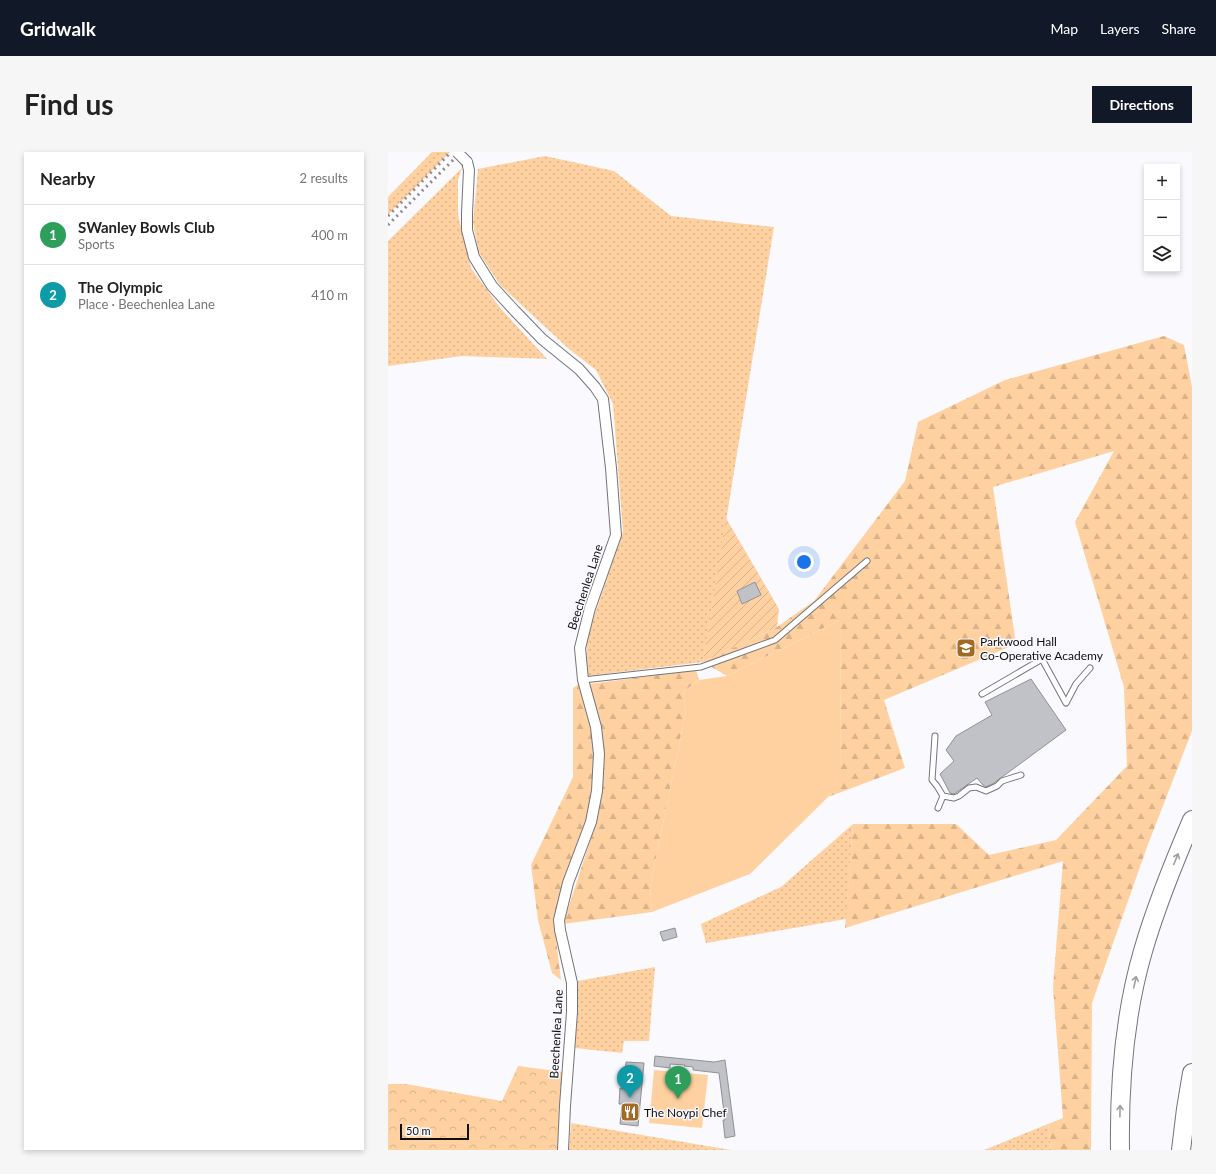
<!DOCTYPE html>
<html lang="en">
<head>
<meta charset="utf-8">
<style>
  body { margin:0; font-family:Lato,sans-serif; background:#f6f6f6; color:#222 }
  .controls { position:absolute; right:12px; top:12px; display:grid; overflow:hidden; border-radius:0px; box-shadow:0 2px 6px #0003 }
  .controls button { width:36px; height:36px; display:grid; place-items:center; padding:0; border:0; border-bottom:1px solid #e0e0e0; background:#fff; color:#222; font:20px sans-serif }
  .scale { position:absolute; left:12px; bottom:10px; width:69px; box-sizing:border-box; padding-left:4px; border:2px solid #101013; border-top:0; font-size:11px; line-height:14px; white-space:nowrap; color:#101013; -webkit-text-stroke:3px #f9f9fe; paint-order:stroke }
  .you { position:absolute; left:416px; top:410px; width:14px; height:14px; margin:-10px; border:3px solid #fff; border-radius:50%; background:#1a73e8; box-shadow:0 0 0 6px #1a73e833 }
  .badge { display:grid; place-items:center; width:26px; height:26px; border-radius:50%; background:#111827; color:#fff; font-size:13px; font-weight:700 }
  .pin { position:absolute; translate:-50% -33px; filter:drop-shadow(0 1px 2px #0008) }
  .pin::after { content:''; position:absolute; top:21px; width:14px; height:12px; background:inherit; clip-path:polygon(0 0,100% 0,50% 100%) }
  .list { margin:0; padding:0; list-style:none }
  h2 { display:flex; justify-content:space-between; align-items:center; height:52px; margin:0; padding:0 16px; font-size:17px }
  h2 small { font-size:13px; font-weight:400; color:#767676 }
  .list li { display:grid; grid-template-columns:26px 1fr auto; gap:12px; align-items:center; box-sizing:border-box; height:60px; padding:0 16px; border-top:1px solid #e0e0e0 }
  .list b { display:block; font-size:15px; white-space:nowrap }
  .list p { margin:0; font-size:13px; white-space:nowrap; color:#767676 }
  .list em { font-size:13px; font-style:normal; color:#767676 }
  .icon { flex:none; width:22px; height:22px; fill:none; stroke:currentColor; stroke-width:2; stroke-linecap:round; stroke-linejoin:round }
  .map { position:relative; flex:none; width:804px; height:998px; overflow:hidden; border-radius:0px }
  header { display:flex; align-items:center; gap:24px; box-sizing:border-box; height:56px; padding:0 20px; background:#111827; color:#fff }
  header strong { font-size:19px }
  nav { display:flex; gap:22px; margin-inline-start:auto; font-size:14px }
  .intro { display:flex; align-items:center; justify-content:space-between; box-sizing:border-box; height:96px; padding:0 24px }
  h1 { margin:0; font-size:28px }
  .button { padding:10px 18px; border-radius:0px; background:#111827; color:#fff; font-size:14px; font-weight:700 }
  main { display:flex; gap:24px; padding:0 24px }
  aside { flex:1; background:#fff; border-radius:0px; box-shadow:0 2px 6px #0003 }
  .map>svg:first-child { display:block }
  .grass { fill:url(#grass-dots) }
  .forest { fill:url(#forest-firs) }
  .park { fill:url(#park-crowns) }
  .garden { fill:url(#garden-furrows); fill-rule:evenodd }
  .pitch { fill:#ffd1a0 }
  .building { fill:#c1c1c8; stroke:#909097 }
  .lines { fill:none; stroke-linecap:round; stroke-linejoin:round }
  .lane-casing { stroke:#74747b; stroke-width:7 }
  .street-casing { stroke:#74747b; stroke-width:12 }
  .highway-casing { stroke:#74747b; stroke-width:20 }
  .lane { stroke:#fff; stroke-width:5 }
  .street { stroke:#fff; stroke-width:10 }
  .highway { stroke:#fff; stroke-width:18 }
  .rail { stroke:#8d8d91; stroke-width:3; stroke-dasharray:2 4; stroke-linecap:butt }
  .street-bridge-casing { stroke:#74747b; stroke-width:12; stroke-linecap:butt }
  .street-bridge { stroke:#fff; stroke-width:10 }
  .oneway { stroke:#9f9fa1 }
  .labels { text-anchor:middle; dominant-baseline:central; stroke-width:3; stroke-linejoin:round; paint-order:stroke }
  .street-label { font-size:12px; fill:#101013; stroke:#f9f9fe }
  .poi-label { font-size:12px; fill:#101013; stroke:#f9f9fe; text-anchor:start }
</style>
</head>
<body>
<header>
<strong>Gridwalk</strong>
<nav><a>Map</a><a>Layers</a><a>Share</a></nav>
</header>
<div class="intro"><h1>Find us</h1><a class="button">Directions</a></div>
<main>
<aside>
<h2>Nearby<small>2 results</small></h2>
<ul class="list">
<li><span class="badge" style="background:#2e9e5b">1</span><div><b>SWanley Bowls Club</b><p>Sports</p></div><em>400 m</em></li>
<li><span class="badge" style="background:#0f9aa8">2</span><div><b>The Olympic</b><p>Place · Beechenlea Lane</p></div><em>410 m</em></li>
</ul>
</aside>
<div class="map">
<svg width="804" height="998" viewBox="0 0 804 998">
  <defs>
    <pattern id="grass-dots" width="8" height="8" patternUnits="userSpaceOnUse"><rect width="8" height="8" fill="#ffd1a0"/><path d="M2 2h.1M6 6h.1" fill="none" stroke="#dab289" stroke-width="1.8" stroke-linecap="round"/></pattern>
    <pattern id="forest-firs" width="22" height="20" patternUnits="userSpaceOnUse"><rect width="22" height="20" fill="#ffd1a0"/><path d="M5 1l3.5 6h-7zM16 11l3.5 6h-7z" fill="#dab289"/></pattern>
    <pattern id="park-crowns" width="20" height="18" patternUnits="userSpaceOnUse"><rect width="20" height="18" fill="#ffd1a0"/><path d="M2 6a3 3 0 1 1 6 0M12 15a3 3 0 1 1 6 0" fill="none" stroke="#dab289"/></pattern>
    <pattern id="garden-furrows" width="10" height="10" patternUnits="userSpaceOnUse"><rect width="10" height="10" fill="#ffd1a0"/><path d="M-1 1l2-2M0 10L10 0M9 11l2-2" fill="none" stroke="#dab289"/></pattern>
  </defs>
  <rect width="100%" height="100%" fill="#f9f9fe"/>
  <path class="grass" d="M44,0h18l-62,63v-18z
    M157,4l69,15 57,45 103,11 -71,435 -117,14 1,-39 36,-106 -10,-127 -17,-34 -27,-21 -69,-64 -22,-34 -5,-29 5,-53z
    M74,16l-4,12v35l13,53 30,41 46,50 -85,-3 -74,10v-125z
    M465,672l-7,95 -140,24 -5,-19 80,-37z
    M267,815l-6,74h-25l-2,12 -47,-5 3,-67z
    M183,971l160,27h-162z
    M660,972l3,26h-67z"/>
  <path class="forest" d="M776,184l20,9 8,42v344l-45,116 -55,156 -1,147h-40l-3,-26 15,-6 -10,-131 10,-126 -218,67 8,-104h103l33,31 67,-15 71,-74 -3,-79 -49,-165 39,-71 -121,36 23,157 -132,56 21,68 -77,29 13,-27 -1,-150 -113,56 -24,-14 74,-35 37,-26 91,-120 13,-59 87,-42z
    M308,518l3,10 -16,12 3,19 -36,176 2,25 -89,12 33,-101 7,-71 -14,-68z
    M192,531l13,50 1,61 -40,129 7,57 -9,-7 -14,-53 -7,-55 42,-88v-89z"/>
  <path class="park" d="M130,914l45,6 -4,78h-171v-66h18l96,17z"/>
  <path class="garden" d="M338,366l53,91 -2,18 -74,35zM367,430l6,13 -19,9 -5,-13z"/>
  <path class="pitch" d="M452,468l1,151 -13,26 -78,77 -98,38 -2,-25 36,-176 -3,-19 16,-12 28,-4z
    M266,918l54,5 -6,53 -53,-5z"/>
  <path class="building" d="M367,430l6,13 -19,9 -5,-13z
    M643,527l35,51 -72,53 -8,4 -3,-2 -6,-7 -23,16 -4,-1 -10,-19 14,-13 -8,-11 10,-14 36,-21 -7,-13z
    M287,776l2,9 -14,4 -3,-9z
    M267,904l59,6 11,-2 10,76 -10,2 -2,-18h2l-6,-47 -26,-3v-3l-9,-1 1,-1 -15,-1v4l-16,-2z
    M238,910l18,1 -6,63 -18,-2 2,-20h-3l1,-16 3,1z"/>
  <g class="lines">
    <g class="lane-casing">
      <path id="lane" d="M195,528l118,-13 74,-27 92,-79
        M594,542l60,-35 24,44
        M678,551l10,-19 14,-16
        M547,584l-3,44 5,6 6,10 -5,12
        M555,644l11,2 5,-2 10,-8 7,-1 10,4 11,-5 5,-5 19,-6"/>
    </g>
    <g class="street-casing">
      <path id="street" d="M79,10l2,8 -2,43v17l7,27 18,29 23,25 27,28 37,30 16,18 8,12 8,69 5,67 -26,73 -10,40 3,32 13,47 3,27 -2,37 -6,31 -23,61 -9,37 1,10 12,53v29l-7,94 -2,44"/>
    </g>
    <g class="highway-casing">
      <path id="highway" d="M732,998c-1,-67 4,-134 23,-199 13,-45 31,-89 49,-131
        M793,998l5,-41 6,-36"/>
    </g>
    <use href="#lane" class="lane"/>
    <use href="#street" class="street"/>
    <use href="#highway" class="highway"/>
    <path class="rail" d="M0,64l63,-64
      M0,73l73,-73"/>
    <g class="street-bridge-casing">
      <path id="street-bridge" d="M69,0l10,10"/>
    </g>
    <use href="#street-bridge" class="street-bridge"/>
  </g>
  <defs><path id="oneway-shaft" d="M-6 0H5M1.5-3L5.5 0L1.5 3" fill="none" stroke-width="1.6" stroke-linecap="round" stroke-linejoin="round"/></defs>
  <g class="oneway">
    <use href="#oneway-shaft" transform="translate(788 707) rotate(-68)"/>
    <use href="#oneway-shaft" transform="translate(747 830) rotate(-78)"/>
    <use href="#oneway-shaft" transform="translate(732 959) rotate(-89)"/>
  </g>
  <defs>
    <g id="school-square" transform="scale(1)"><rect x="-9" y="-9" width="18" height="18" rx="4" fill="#a16a25" stroke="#f9f9fe"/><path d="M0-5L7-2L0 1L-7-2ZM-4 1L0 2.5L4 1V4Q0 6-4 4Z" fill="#fff"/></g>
    <g id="restaurant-square" transform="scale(1)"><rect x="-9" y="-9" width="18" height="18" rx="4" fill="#a16a25" stroke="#f9f9fe"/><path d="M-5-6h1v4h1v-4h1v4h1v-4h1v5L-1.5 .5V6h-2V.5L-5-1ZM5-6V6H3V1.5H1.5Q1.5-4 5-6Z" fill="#fff"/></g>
  </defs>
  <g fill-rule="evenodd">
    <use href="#school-square" x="578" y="496"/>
    <use href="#restaurant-square" x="242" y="960"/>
  </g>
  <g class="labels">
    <g class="street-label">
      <text transform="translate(197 435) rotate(-72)">Beechenlea Lane</text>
      <text transform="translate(168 882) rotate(-87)">Beechenlea Lane</text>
    </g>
    <g class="poi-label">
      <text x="592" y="489">Parkwood Hall<tspan x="592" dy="14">Co-Operative Academy</tspan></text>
      <text x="256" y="960">The Noypi Chef</text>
    </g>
  </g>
</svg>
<div class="controls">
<button>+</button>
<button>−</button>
<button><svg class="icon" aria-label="layers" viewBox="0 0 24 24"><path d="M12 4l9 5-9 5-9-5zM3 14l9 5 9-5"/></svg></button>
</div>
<div class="scale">50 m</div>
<div class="you"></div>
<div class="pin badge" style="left:290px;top:947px;background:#2e9e5b">1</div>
<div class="pin badge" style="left:242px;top:946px;background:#0f9aa8">2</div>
</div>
</main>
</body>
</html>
